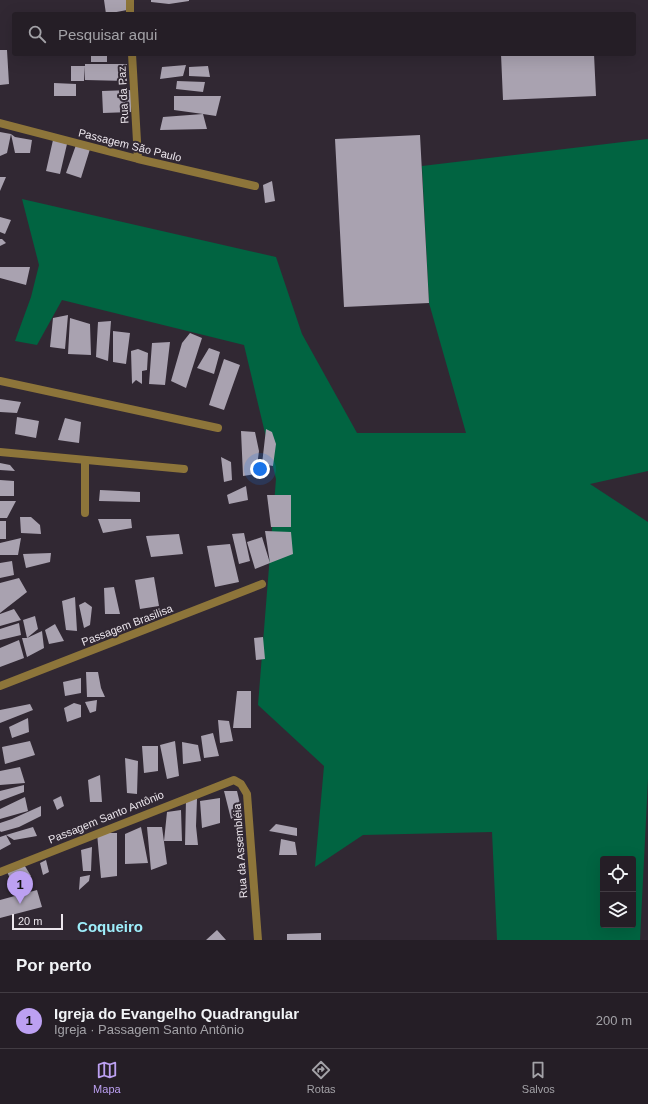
<!DOCTYPE html>
<html lang="pt">
<head>
<meta charset="utf-8">
<style>
  body { margin:0; font-family:Helvetica,sans-serif; background:#312b32; color:#f1f3f6 }
  .controls { position:absolute; right:12px; bottom:12px; display:grid; overflow:hidden; border-radius:4px; box-shadow:0 4px 16px #0002 }
  .controls button { width:36px; height:36px; display:grid; place-items:center; padding:0; border:0; border-bottom:1px solid #423c43; background:#251e26; color:#f1f3f6; font:20px sans-serif }
  .scale { position:absolute; left:12px; bottom:10px; width:51px; box-sizing:border-box; padding-left:4px; border:2px solid #ece6ed; border-top:0; font-size:11px; line-height:14px; white-space:nowrap; color:#ece6ed; -webkit-text-stroke:3px #312833; paint-order:stroke }
  .you { position:absolute; left:260px; top:469px; width:14px; height:14px; margin:-10px; border:3px solid #fff; border-radius:50%; background:#1a73e8; box-shadow:0 0 0 6px #1a73e833 }
  .badge { display:grid; place-items:center; width:26px; height:26px; border-radius:50%; background:#bca0f2; color:#111; font-size:13px; font-weight:700 }
  .pin { position:absolute; translate:-50% -33px; filter:drop-shadow(0 1px 2px #0008) }
  .pin::after { content:''; position:absolute; top:21px; width:14px; height:12px; background:inherit; clip-path:polygon(0 0,100% 0,50% 100%) }
  .list { margin:0; padding:0; list-style:none }
  h2 { display:flex; justify-content:space-between; align-items:center; height:52px; margin:0; padding:0 16px; font-size:17px }
  h2 small { font-size:13px; font-weight:400; color:#a3a2a7 }
  .list li { display:grid; grid-template-columns:26px 1fr auto; gap:12px; align-items:center; box-sizing:border-box; height:56px; padding:0 16px; border-top:1px solid #423c43 }
  .list b { display:block; font-size:15px; white-space:nowrap }
  .list p { margin:0; font-size:13px; white-space:nowrap; color:#a3a2a7 }
  .list em { font-size:13px; font-style:normal; color:#a3a2a7 }
  .icon { flex:none; width:22px; height:22px; fill:none; stroke:currentColor; stroke-width:2; stroke-linecap:round; stroke-linejoin:round }
  .map { position:relative; flex:none; width:648px; height:940px; overflow:hidden }
  .search { position:absolute; background:#251e26; box-shadow:0 4px 16px #0002; left:12px; right:12px; top:12px; height:44px; display:flex; align-items:center; gap:10px; box-sizing:border-box; padding:0 14px; border-radius:4px; color:#a3a2a7; font-size:15px }
  .sheet { height:108px; background:#251e26 }
  nav { display:flex; justify-content:space-around; align-items:center; box-sizing:border-box; height:56px; border-top:1px solid #423c43; background:#251e26; font-size:11px; color:#a3a2a7 }
  nav a { display:grid; justify-items:center; gap:2px }
  nav .on { color:#bca0f2 }
  .map>svg:first-child { display:block }
  .green { fill:#016441; fill-rule:evenodd }
  .building { fill:#a9a2b0 }
  .lines { fill:none; stroke-linecap:round; stroke-linejoin:round }
  .street { stroke:#8d753a; stroke-width:8 }
  .labels { text-anchor:middle; dominant-baseline:central; stroke-width:4; stroke-linejoin:round; paint-order:stroke }
  .street-label { font-size:11px; fill:#ece6ed; stroke:#312833 }
  .district-label { font-size:15px; font-weight:bold; fill:#9eeefb; stroke:#312833 }
</style>
</head>
<body>
<div class="map">
<svg width="648" height="940" viewBox="0 0 648 940">
  <rect width="100%" height="100%" fill="#312833"/>
  <path class="green" d="M648,139v332l-58,13 58,38v257l-8,161h-143l-5,-108 -129,3 -48,32 9,-101 -66,-61 18,-226 -32,-134 -182,-45 -25,45 -22,-4 16,-44 8,-32 -17,-66 254,58 26,77 55,99h109l-37,-130 -7,-137zM603,859h30v66h-30z"/>
  <path class="building" d="M104,0h22l1,10 -21,4z
    M151,0h38v1l-20,3 -18,-2z
    M0,50h7l2,34 -9,1z
    M91,54h16v8h-16z
    M501,54h93l2,42 -93,4z
    M85,64h42v17l-42,-1z
    M186,65l-3,11 -23,3 2,-12z
    M71,66h14l-1,15h-13z
    M208,66l2,11 -21,-1v-9z
    M177,81l28,1 -2,10 -27,-3z
    M54,83l22,1v12h-22z
    M131,90v22l-28,1 -1,-22z
    M174,96h47l-5,20 -13,-2 4,15 -47,1 3,-13 40,-3 -29,-4z
    M0,132l11,2 4,3 17,3 -2,13h-15l-4,-19 -4,19 -7,3z
    M420,135l9,168 -85,4 -9,-168z
    M53,140l14,4 -7,30 -14,-3z
    M76,145l14,4 -9,29 -15,-5z
    M0,177h6l-6,14z
    M272,181l3,20 -10,2 -2,-18z
    M0,217l11,3 -6,14 -5,-2z
    M0,239h2l4,4 -6,3z
    M0,267h30l-4,18 -26,-7z
    M68,315l-3,34 -15,-2 3,-29z
    M70,318l20,6 1,31 -23,-1z
    M111,321l-3,40 -12,-4 2,-35z
    M113,331l17,2 -4,31 -13,-2z
    M190,333l12,5 -16,50 -15,-7 11,-38z
    M170,342l-5,43 -16,-1 3,-41z
    M209,348l11,4 -6,22 -17,-6z
    M138,349l10,4 -1,17 -5,1v13l-6,-4 -4,4 -1,-33z
    M224,359l16,6 -16,45 -15,-5z
    M0,399l21,3 -4,11 -17,-1z
    M17,417l22,4 -3,17 -21,-4z
    M65,418l16,4 -2,21 -21,-3z
    M266,429l6,3 4,12 -3,22 -11,-2z
    M241,431l14,1 4,19 -3,23 -13,2z
    M221,457l10,5 1,18 -8,2z
    M0,463l10,2 5,6 -15,-1z
    M0,480l14,1v15h-14z
    M246,486l2,14 -19,4 -2,-9z
    M100,490l40,2v10l-41,-1z
    M267,495h24v32h-20z
    M0,501h16l-9,17h-7z
    M20,517h11l9,8 1,9 -20,-1z
    M98,519h33l1,9 -29,5z
    M0,521h6v18h-6z
    M265,531l26,1 2,22 -23,9 -15,6 -8,-27 15,-5 8,26z
    M244,533l6,28 -11,3 -7,-30z
    M179,534l4,20 -32,3 -5,-21z
    M21,538l-3,17h-18v-12z
    M230,544l9,38 -24,5 -8,-41z
    M51,553l-1,9 -24,6 -3,-14z
    M12,561l2,14 -14,3v-15z
    M154,577l5,29 -19,3 -5,-29z
    M19,578l8,14 -27,21v-30z
    M114,587l6,27h-15l-1,-26z
    M75,597l2,34 -11,-1 -4,-29z
    M85,602l7,5 -2,18 -6,3 -5,-23z
    M14,609l7,11 -21,6v-12z
    M35,616l3,13 -11,9 15,-7 2,17 -17,9 -5,-19h5l-4,-18z
    M19,623l2,12 -21,5v-11z
    M55,624l9,17 -15,3 -4,-14z
    M263,637l2,22 -9,1 -2,-22z
    M19,640l5,18 -24,9v-19z
    M86,672h12l3,16 4,9h-18z
    M81,678v15l-16,3 -2,-14z
    M237,691h14v37h-18z
    M97,700l-1,11 -6,2 -5,-11z
    M74,703l7,2v12l-14,5 -3,-14z
    M30,704l3,6 -33,13v-13z
    M28,718l1,14 -17,6 -3,-11z
    M218,720l11,1 4,20 -13,2z
    M213,733l6,23 -15,2 -3,-22z
    M30,741l5,14 -30,9 -3,-17z
    M175,741l4,35 -12,3 -7,-34z
    M182,742l16,3 3,16 -18,3z
    M142,746h16v25l-14,2z
    M125,758l13,3 -1,33 -10,-1z
    M20,767l5,16 -25,2v-14z
    M100,775l2,27h-12l-2,-22z
    M24,785v7l-24,9v-10z
    M224,791h13l5,21 -11,7z
    M61,796l3,10 -7,4 -4,-10z
    M25,797l3,14 -28,8v-10z
    M220,798v25l-18,5 -2,-27z
    M186,799h11l-1,27 2,19h-13z
    M41,806v10l-22,11 -18,5 -1,-1v-8l12,-4z
    M181,810l1,31h-18l3,-29z
    M276,824l21,4v8l-28,-5z
    M33,827l4,9 -23,4 -8,-5 5,9 -11,6v-13l6,-2z
    M141,827l7,36 -23,1v-30z
    M147,827h15l5,37 -16,6z
    M97,833h20v43l-16,2z
    M281,839l14,3 2,13h-18z
    M92,847l-1,24h-8l-2,-21z
    M46,860l3,12 -6,3 -3,-12z
    M23,863l8,13 -20,5 -5,-12z
    M90,875l-1,6 -10,9 1,-13z
    M37,890l5,17 -42,11v-18z
    M217,930l9,10h-20z
    M321,933v7h-34v-6z"/>
  <g class="lines">
    <path class="street" d="M130,0v14
      M132,54l6,105
      M0,123l138,36 117,27
      M0,381l218,47
      M0,452l184,17
      M85,513v-53
      M0,686l262,-102
      M0,872l234,-92 7,4 6,10 11,146"/>
  </g>
  <g class="labels">
    <g class="street-label">
      <text transform="translate(123 95) rotate(-93)">Rua da Paz</text>
      <text transform="translate(130 145) rotate(14)">Passagem São Paulo</text>
      <text transform="translate(127 625) rotate(-21)">Passagem Brasilisa</text>
      <text transform="translate(106 817) rotate(-22)">Passagem Santo Antônio</text>
      <text transform="translate(240 851) rotate(-94)">Rua da Assembléia</text>
    </g>
    <g class="district-label">
      <text x="110" y="926">Coqueiro</text>
    </g>
  </g>
</svg>
<div class="controls">
<button><svg class="icon" aria-label="locate" viewBox="0 0 24 24"><circle cx="12" cy="12" r="6"/><path d="M12 2v4M12 18v4M2 12h4M18 12h4"/></svg></button>
<button><svg class="icon" aria-label="layers" viewBox="0 0 24 24"><path d="M12 4l9 5-9 5-9-5zM3 14l9 5 9-5"/></svg></button>
</div>
<div class="scale">20 m</div>
<div class="you"></div>
<div class="pin badge" style="left:20px;top:904px">1</div>
<div class="search"><svg class="icon" aria-label="search" viewBox="0 0 24 24"><circle cx="10" cy="10" r="6"/><path d="M15 15l6 6"/></svg>Pesquisar aqui</div>
</div>
<section class="sheet">
<h2>Por perto<small></small></h2>
<ul class="list">
<li><span class="badge">1</span><div><b>Igreja do Evangelho Quadrangular</b><p>Igreja · Passagem Santo Antônio</p></div><em>200 m</em></li>
</ul>
</section>
<nav>
<a class="on"><svg class="icon" aria-label="map" viewBox="0 0 24 24"><path d="M3 6l6-2 6 2 6-2v14l-6 2-6-2-6 2zM9 4v14M15 6v14"/></svg>Mapa</a>
<a><svg class="icon" aria-label="directions" viewBox="0 0 24 24"><path d="M12 3l9 9-9 9-9-9zM9 14v-3h6M13 9l2 2-2 2"/></svg>Rotas</a>
<a><svg class="icon" aria-label="saved" viewBox="0 0 24 24"><path d="M7 4h10v16l-5-4-5 4z"/></svg>Salvos</a>
</nav>
</body>
</html>
